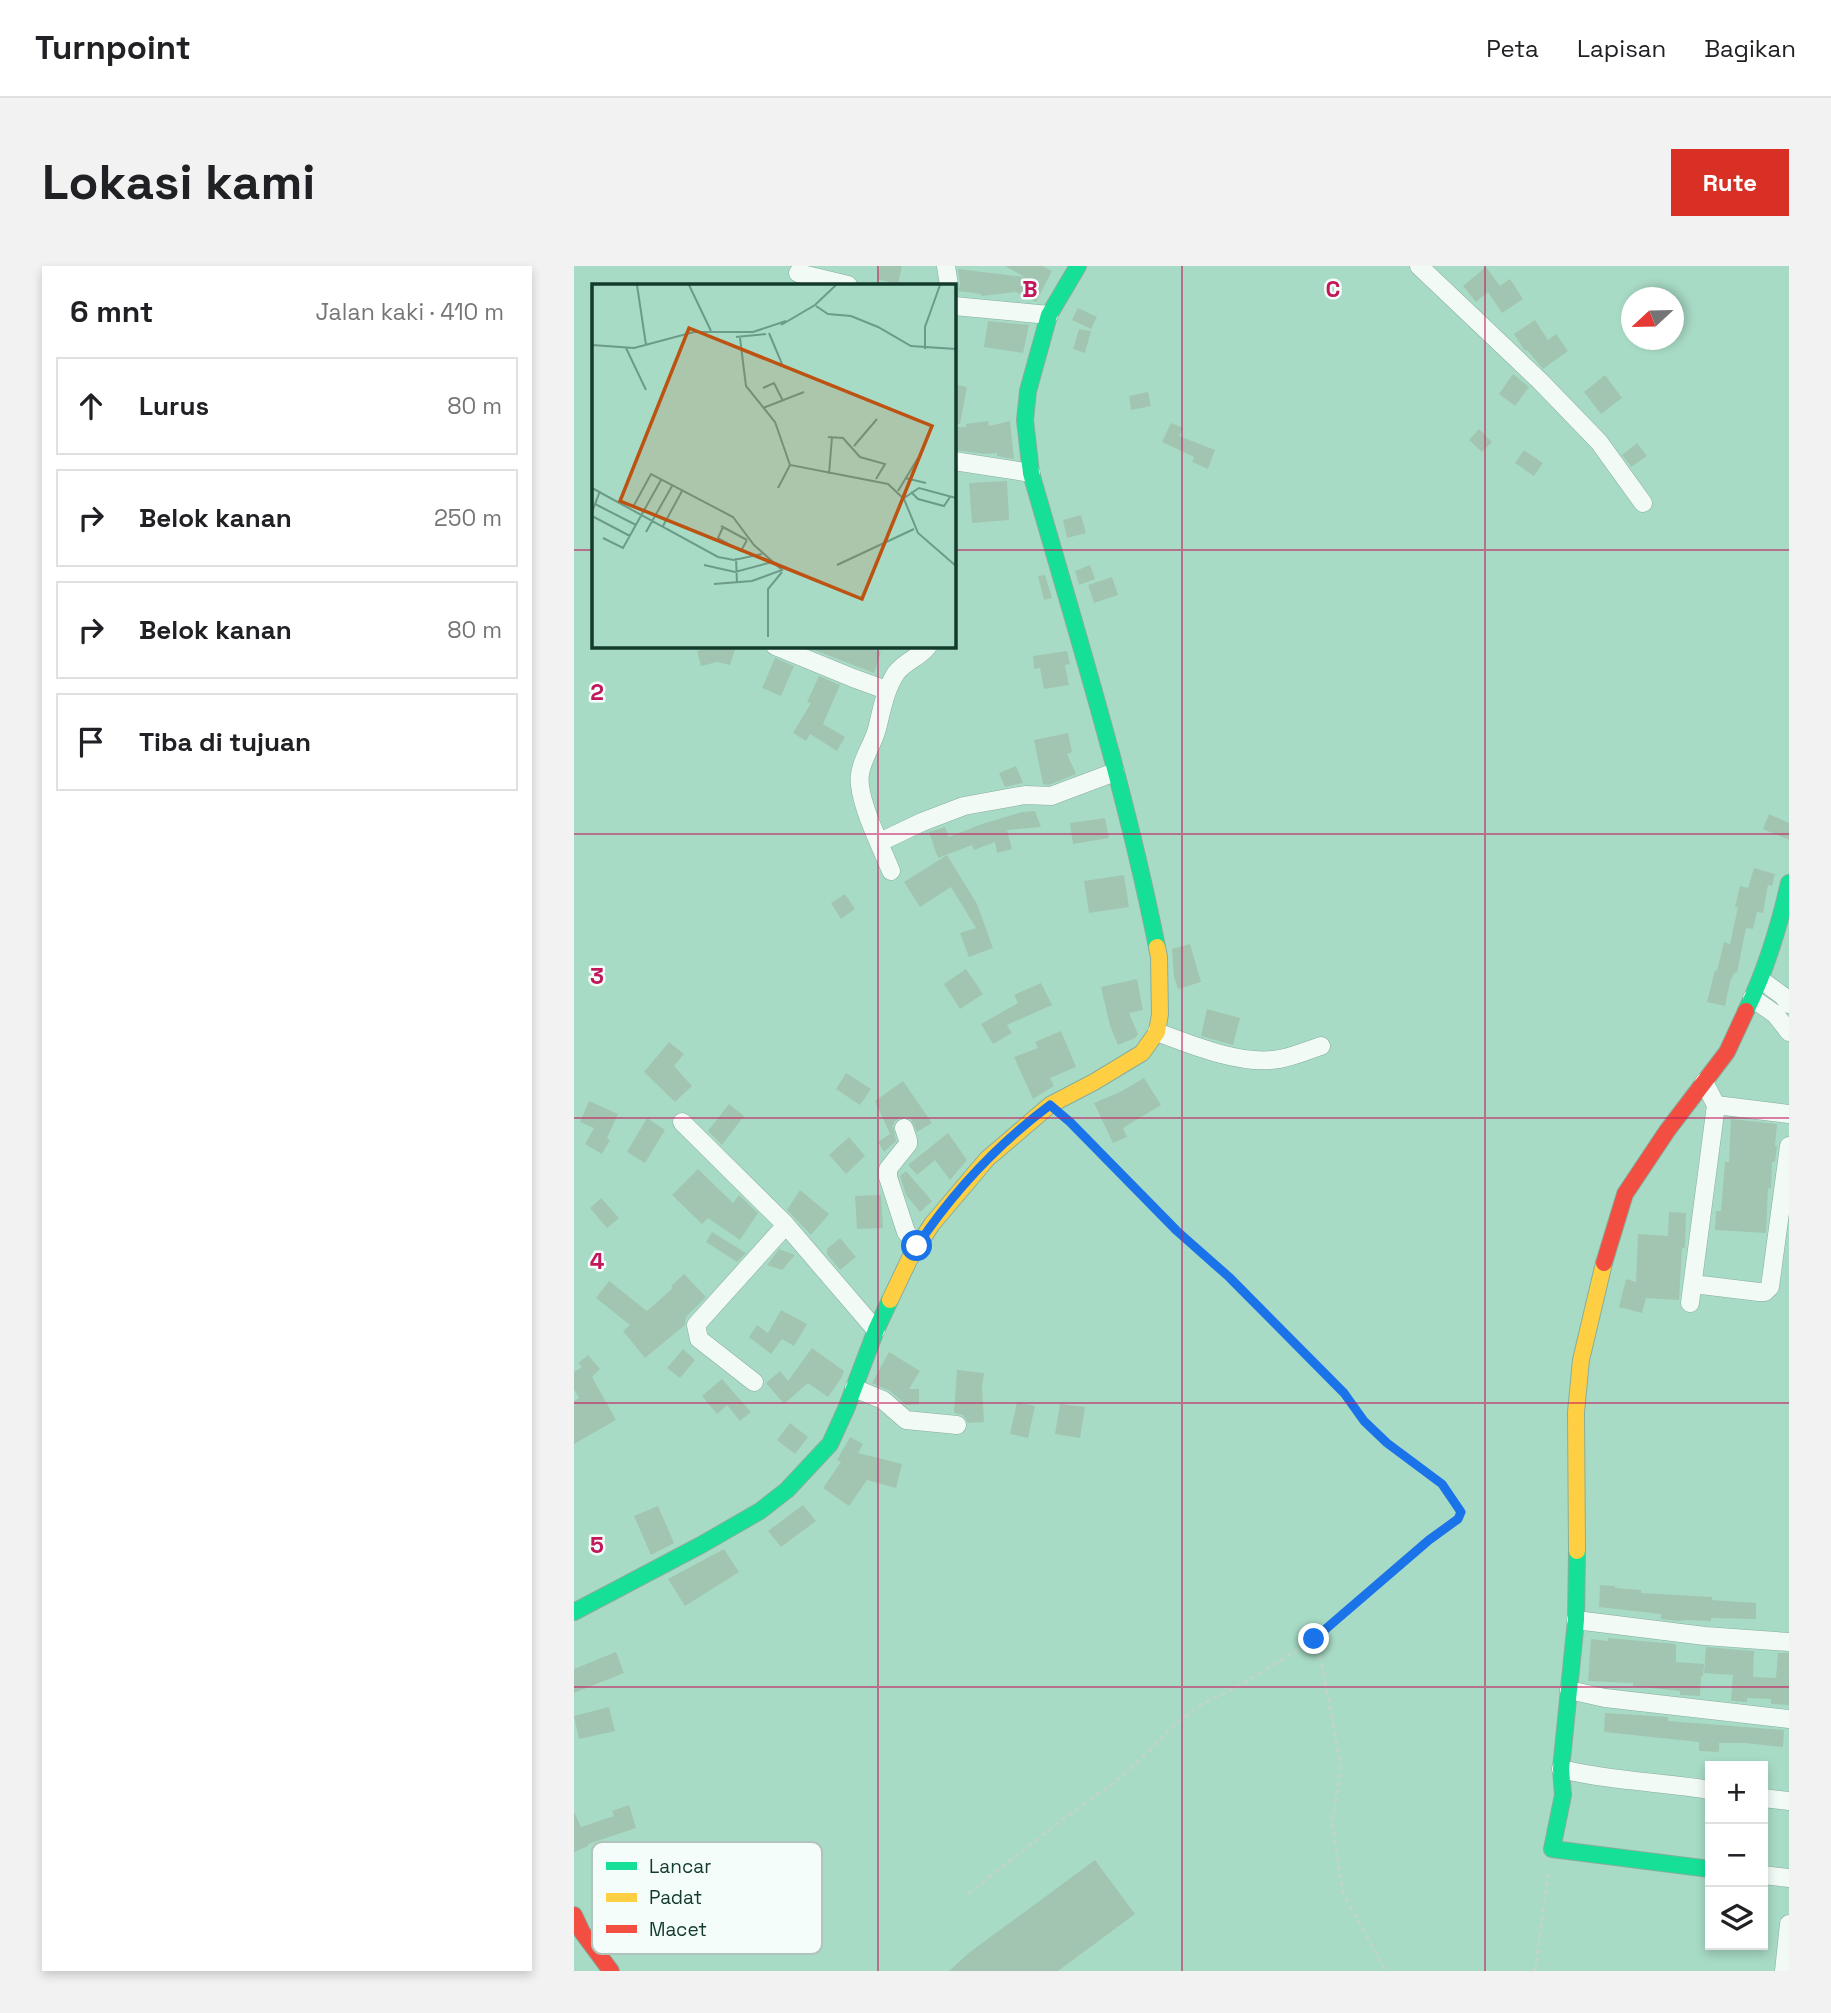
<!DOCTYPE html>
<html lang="id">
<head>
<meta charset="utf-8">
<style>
  body { margin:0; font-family:"Space Grotesk",sans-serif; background:#f2f2f2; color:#202124 }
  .controls { position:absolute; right:21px; bottom:21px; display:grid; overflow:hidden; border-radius:0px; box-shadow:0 4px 10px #0003 }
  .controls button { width:63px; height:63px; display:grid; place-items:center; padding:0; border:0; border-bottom:2px solid #e0e0e0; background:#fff; color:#202124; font:35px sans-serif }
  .compass { position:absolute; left:1047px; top:21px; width:63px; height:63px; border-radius:50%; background:#fff; box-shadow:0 4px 10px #0003; rotate:248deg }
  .stop { position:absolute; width:21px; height:21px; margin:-16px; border:5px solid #1a73e8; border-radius:50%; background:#fff }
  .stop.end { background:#1a73e8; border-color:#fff; box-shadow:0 2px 7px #0008 }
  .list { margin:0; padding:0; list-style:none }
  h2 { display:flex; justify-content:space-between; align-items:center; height:91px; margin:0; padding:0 28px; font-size:30px }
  h2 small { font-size:23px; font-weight:400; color:#757577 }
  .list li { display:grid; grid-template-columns:46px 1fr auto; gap:21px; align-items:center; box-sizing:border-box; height:98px; margin:0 14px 14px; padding:0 14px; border:2px solid #e0e0e0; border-radius:0px }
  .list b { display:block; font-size:26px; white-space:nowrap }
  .list em { font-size:23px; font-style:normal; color:#757577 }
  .icon { flex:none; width:38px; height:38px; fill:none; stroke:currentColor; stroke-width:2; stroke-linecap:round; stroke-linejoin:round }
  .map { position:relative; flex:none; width:1215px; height:1705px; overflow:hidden; border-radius:0px }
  header { display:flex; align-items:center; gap:42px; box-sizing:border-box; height:98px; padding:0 35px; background:#fff; border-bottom:2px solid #e0e0e0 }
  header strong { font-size:33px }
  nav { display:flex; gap:38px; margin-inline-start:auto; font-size:24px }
  .intro { display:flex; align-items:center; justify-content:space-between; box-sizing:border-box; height:168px; padding:0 42px }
  h1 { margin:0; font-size:49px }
  .button { padding:18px 32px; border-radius:0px; background:#d93025; color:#fff; font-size:24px; font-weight:700 }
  main { display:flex; gap:42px; padding:0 42px }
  aside { flex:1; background:#fff; border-radius:0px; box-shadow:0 4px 10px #0003 }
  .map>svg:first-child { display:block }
  .building { fill:#a2c5b1 }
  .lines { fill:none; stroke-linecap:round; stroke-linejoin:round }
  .street-casing { stroke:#86ae9e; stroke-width:19 }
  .fast-casing { stroke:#86ae9e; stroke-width:18 }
  .slow-casing { stroke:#86ae9e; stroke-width:18 }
  .jam-casing { stroke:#86ae9e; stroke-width:18 }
  .path { stroke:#c2d3cc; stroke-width:2.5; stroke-dasharray:5 3.5; stroke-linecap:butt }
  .street { stroke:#f2faf6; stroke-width:18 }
  .fast { stroke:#16e098; stroke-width:16 }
  .slow { stroke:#ffcf43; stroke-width:16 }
  .jam { stroke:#f24e42; stroke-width:16 }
  .route { stroke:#1a73e8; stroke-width:9 }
  .grid { fill:none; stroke:#c2185b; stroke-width:2; stroke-opacity:0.55 }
  .inset-road { fill:none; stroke:#6c9b88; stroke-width:2 }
  .view { fill:#bd5312; fill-opacity:0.15; stroke:#bd5312; stroke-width:3.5 }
  .inset-edge { fill:none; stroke:#133b2c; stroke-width:3.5 }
  .key { fill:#f4fdf9; stroke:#b0c3bc; stroke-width:2 }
  .key-label { font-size:19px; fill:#133b2c }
  .grid-label { font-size:23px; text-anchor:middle; font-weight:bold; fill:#c2185b; stroke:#f4fdf9; stroke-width:5; stroke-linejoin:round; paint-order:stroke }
</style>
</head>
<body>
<header>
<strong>Turnpoint</strong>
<nav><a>Peta</a><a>Lapisan</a><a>Bagikan</a></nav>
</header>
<div class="intro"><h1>Lokasi kami</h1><a class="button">Rute</a></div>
<main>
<aside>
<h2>6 mnt<small>Jalan kaki · 410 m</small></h2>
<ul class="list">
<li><svg class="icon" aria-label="ahead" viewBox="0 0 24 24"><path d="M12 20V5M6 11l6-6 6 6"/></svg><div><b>Lurus</b></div><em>80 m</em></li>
<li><svg class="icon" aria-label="right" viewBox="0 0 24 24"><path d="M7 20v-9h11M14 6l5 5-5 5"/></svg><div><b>Belok kanan</b></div><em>250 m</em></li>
<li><svg class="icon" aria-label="right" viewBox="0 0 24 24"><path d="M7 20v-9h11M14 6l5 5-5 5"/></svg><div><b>Belok kanan</b></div><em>80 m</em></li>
<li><svg class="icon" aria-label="arrive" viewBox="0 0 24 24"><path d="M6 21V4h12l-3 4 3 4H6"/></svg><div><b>Tiba di tujuan</b></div></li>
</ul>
</aside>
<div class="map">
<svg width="1215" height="1705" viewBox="0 0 1215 1705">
  <rect width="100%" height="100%" fill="#a8dbc6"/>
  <path class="building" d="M306,0h22l-4,18 -21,-5z
    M431,0h37l10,5 -16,31 -20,-10 -35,4v-2l-23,-3 2,-7 -2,-15 67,8z
    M912,1l14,19 10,-7 13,20 -21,14 -14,-21 -12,10 -13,-16z
    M504,42l19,9 -6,12 -19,-9z
    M961,54l13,20 8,-6 12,17 -25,18 -16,-19 -2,1 -11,-17z
    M414,55l41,4 -6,28 -39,-6z
    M505,63l12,2 -6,22 -12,-4z
    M939,108l16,13 -14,19 -16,-12z
    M1031,109l17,23 -21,16 -17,-22z
    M380,118l13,3 -7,37 -6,-1z
    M574,126l3,14 -20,4 -2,-14z
    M414,155l1,5 21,-5 4,38 -17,-3v-3l-12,1 -31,-4v-23h12v-3z
    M597,157l12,5 -4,8 36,14 -7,19 -16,-7 2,-5 -32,-15z
    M905,163l13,13 -10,10 -13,-12z
    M1063,177l10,13 -16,11 -9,-12z
    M950,184l19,13 -9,13 -19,-13z
    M433,215l2,39 -37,3 -3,-40z
    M507,249l5,18 -19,5 -4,-18z
    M516,299l5,14 -16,6 -4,-14z
    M471,309l7,23 -8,2 -6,-24z
    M538,311l6,18 -24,8 -6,-18z
    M140,380h22l-6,19 -13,-3 -16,4 -4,-15z
    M230,380h59l18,6 -7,21z
    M493,385l3,13 -5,1 4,20 -25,4 -4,-21 -6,1 -1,-13z
    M201,392l19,8 -13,30 -19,-8z
    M245,410l21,9 -17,39 22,13 -8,14 -27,-17 -4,7 -13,-8 18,-30 -4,-1z
    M494,467l4,19 -5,2 9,20 -27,11 -6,-1 -9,-44z
    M442,500l7,17 -18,4 -6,-14z
    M461,545l6,16 -34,3 5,19 -15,4 -2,-11 -21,8 -2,-5 -34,13 -9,-26 16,-5 4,10 30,-12 43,-13z
    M1195,548l20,9v17l-26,-11z
    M531,552l4,20 -36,6 -3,-21z
    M373,589l30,49 16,44 -24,9 -9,-24 16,-5 -25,-41 -31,20 -16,-25z
    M1180,602l21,6 -3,12 -4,-1 -5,28 -6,-1 -4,17 -7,-1 -9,45h-3l-4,9 -5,24 -18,-4 8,-32 2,1 7,-29 6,2 8,-37h-3l5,-21 8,2z
    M550,609l5,32 -40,6 -5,-32z
    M271,628l10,15 -14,10 -10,-16z
    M616,678l11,38 -23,7 -4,-12 -2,-28z
    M392,703l17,25 -23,15 -16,-25z
    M563,713l6,31 -14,3 9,21 -3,4 -17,7 -8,-19 -9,-39z
    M467,717l11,22 -45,20 5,8 -19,11 -12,-20 37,-21 -4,-8z
    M633,743l33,9 -7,27 -32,-9z
    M487,765l15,36 -26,11 4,8 -21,13 -19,-42 24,-9 -3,-6z
    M95,776l15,12 -10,12 18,20 -17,16 -31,-30z
    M272,807l25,16 -11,16 -24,-16z
    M570,812l17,27 -38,23 4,9 -14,6 -19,-40 26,-11z
    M329,815l29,42 -15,9 -6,-13 -5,-2 -6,1 -5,3 -2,5 3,15 -12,11 -6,-10 12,-8 -15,-33z
    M15,835l29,13 -11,24 3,2 -8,14 -17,-10 9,-16 -14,-6z
    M155,838l15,12 -22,29 -14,-14z
    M73,852l18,12 -20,33 -18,-11z
    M1157,853l46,5 -2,22h2l-2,16h-3l-1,27 -3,-1 -2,45 -51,-3 1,-19h5l4,-49h4z
    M374,867l19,27 -17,20 -15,-20 -18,15 -9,-10z
    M275,871l16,19 -19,18 -17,-19z
    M124,903l35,34 6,-8 19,18 -18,27 -32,-22 -6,6 -30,-29z
    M332,905l26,30 -12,11 -14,-17 -6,-19z
    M226,924l29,24 -18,21 -24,-25z
    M307,929l2,33 -26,1 -2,-33z
    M27,932l18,20 -12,10 -17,-20z
    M1095,946l17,1 -1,35h-3l-3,52 -33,-2 -4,15 -23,-6 7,-28 10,3 2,-48 30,2z
    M138,966l34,21 -9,9 -31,-20z
    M266,972l16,19 -16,13 -13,-16v-5z
    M205,983l16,6 -13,15 -15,-5z
    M110,1008l22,23 -20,20 -1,8 -40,33 -22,-27 7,-6 -34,-27 13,-17 38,30 26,-23 -2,-2z
    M207,1044l26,14 -13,22 -12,-7 -11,15 -22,-17 8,-12 11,8z
    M238,1082l32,23 -2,6 -14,20 -20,-14 -24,21 -18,-21 14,-12 8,10z
    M109,1083l12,11 -15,18 -13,-10z
    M315,1086l31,19 -11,18h10v15l-13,1 -16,-14 -18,-8z
    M14,1089l12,14 -8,8 24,43 -42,24v-43l5,-3 -5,-9v-17l8,-5 -4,-4z
    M383,1104l27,3 -2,15 2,34 -16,1 -5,-8 -9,-2z
    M148,1113l29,33 -11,9 -13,-16 -10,9 -15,-18z
    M443,1136l18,4 -7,32 -18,-4z
    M486,1138l25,3 -5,31 -25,-4z
    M216,1157l18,14 -13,17 -18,-14z
    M276,1171l13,7 -5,9 44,11 -6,24 -29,-8 -18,26 -26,-18 18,-26 -4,-2z
    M229,1239l13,16 -35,26 -13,-16z
    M84,1240l16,37 -23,12 -17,-39z
    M150,1283l15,23 -54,34 -17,-27z
    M1026,1319l15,1v2l26,2v3l71,4v3l44,3v16l-45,-1v3l-24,-1 -9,1 -17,-2v-5l-62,-7z
    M1034,1372l68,6v18l28,2 -1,13 -2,-1 -1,20 -20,-1v-4l-47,-5v-3l-45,-2 3,-42 17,2z
    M1132,1381l48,4 -1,26 23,1 2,-25h11v52l-18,-1v-5l-24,-1v4l-16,-1 2,-26 -29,-2z
    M42,1386l8,21 -50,20v-24z
    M35,1441l6,24 -36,8 -5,-23z
    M1031,1447l63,4v4l116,9 -1,17 -38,-4h-26v9l-20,-1v-9l-95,-10z
    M55,1539l7,23 -48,16v2l-14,6v-40l7,15 33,-11 -2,-5z
    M521,1594l40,54 -77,57h-109l21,-19z"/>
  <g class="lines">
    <g class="street-casing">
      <path id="street" d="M372,0l3,19
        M845,0l121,115 59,61 44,61
        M224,7l50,12
        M380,40l95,9
        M380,195l77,12
        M201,380l78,32 33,12
        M306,576l42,-20 42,-16 61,-11 26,1 64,-24
        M317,605c-9,-23 -35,-73 -31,-97 2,-15 13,-30 17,-45 5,-20 8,-39 19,-56 9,-12 23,-15 32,-27
        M1187,714l22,16 6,8
        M1178,732l23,16 14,18
        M583,766c34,13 86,34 122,27 14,-2 29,-9 42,-13
        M1142,839l73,9
        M108,856l104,103 90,105
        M330,862l4,12v4l-20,25v8l18,55 11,14
        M1119,1018l66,8h6l5,-5 19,-141
        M1116,1037l26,-198 -12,-23
        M180,1116l-55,-43 -3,-14 90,-100
        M280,1122l29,12 23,20 51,5
        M1002,1354l129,16 84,6
        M995,1424l36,8 184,21
        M987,1503c49,12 100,13 149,21
        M1189,1532l26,3
        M1189,1609l26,3
        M1210,1705l5,-47"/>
    </g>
    <g class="fast-casing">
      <path id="fast" d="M504,0l-29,49 -21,76 -3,29 6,53c45,157 94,314 126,474
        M1172,745c20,-41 33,-84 43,-128
        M1003,1285l-1,69 -15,149 2,26 -11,54 158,20
        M0,1346l127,-67 59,-34 27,-21 43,-46 16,-35 30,-79 14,-30"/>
    </g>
    <g class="slow-casing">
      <path id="slow" d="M316,1034l20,-42 22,-34 55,-65 63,-54 44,-23 48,-29 15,-21 3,-18 -1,-57 -2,-10
        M1003,1285l-1,-139 5,-52 23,-97"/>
    </g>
    <g class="jam-casing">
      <path id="jam" d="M1030,997l21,-69 42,-63 60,-79 19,-41
        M0,1649l8,17 29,39"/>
    </g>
    <path class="path" d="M740,1374l7,19 20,109 -9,54 11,71 43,78
      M394,1628l99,-78 47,-33 30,-27 31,-32 27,-20 37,-18 75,-47 115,-99 29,-21 3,-7 -19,-28 -55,-41 -23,-22 -20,-28 -115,-116 -52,-46 -111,-112
      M961,1705l14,-101"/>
    <use href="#street" class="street"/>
    <use href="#fast" class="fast"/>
    <use href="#slow" class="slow"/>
    <use href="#jam" class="jam"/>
  </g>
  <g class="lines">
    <path class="route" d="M343,980c36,-54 81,-102 133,-141l20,17 107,109 52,46 115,116 20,28 23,22 55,41 19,28 -3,7 -29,21 -115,99"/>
  </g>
  <path class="grid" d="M304,0v19M608,0v1705M911,0v1705M0,284h19M380,284h835M304,380v1325M0,568h1215M0,852h1215M0,1137h1215M0,1421h1215"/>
  <g transform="translate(18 18)">
    <rect width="364" height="364" fill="#a8dbc6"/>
    <path class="inset-road" d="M45,1l9,60M97,1l22,46M224,22l12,8 23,2 27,11 33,19 45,3M189,41l34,-20 21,-20M177,49l13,31M144,53l30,-3M148,54l6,48 29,36 15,43 98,19 16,15 14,34 38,33M0,61l42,3 60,-16h59l33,-11M34,64l20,42M333,65v-22l15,-42M171,104l11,-5 9,18M171,124l41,-16M236,153l15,1 17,19 25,7 -9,15M262,162l23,-27M237,190l3,-37M313,194l21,5M0,204l126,69 16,3 28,-6M186,204l12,-23M306,207l20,-33M319,208l7,7 26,7 6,-9M312,214l15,-10 37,10M3,220l41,21M41,223l18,-33 82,43 21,28 28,25 -30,11 -38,3M0,228l8,-21M0,232l38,20M71,242l19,-35M129,242l26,14M131,243l-5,11 23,13 6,-11M54,248l26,-46M11,254l20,10 38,-68M144,274l1,25M112,281l31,7 37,-10M245,281l77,-36M176,353v-48l14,-17"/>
    <path class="view" d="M97,44l243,98 -70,173 -242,-98z"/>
    <rect width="364" height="364" class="inset-edge"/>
  </g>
  <rect x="18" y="1576" width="230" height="112" rx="10" class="key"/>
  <rect x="32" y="1596" width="31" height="8" fill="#16e098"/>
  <rect x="32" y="1627" width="31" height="9" fill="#ffcf43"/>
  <rect x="32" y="1659" width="31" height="8" fill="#f24e42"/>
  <g class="key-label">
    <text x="75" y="1607">Lancar</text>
    <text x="75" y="1638">Padat</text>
    <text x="75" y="1670">Macet</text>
  </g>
  <g class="grid-label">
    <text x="456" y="31">B</text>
    <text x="759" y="31">C</text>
    <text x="23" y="434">2</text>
    <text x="23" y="718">3</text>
    <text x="23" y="1003">4</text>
    <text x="23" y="1287">5</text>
  </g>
</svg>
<div class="controls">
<button>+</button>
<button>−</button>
<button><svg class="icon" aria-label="layers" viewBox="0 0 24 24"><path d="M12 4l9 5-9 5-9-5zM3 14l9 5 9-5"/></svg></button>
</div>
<svg class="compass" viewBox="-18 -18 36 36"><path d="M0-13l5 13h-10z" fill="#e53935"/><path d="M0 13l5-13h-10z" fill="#757577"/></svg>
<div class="stop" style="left:343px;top:980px"></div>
<div class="stop end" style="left:740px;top:1373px"></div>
</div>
</main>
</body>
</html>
